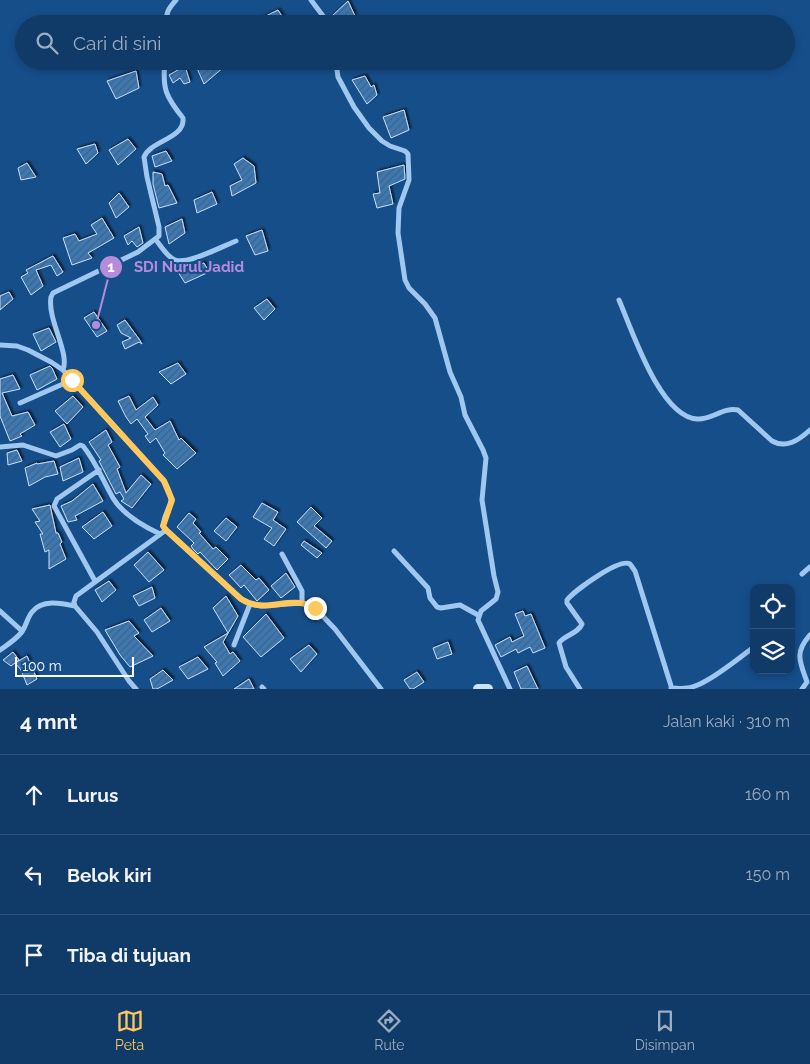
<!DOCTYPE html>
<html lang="id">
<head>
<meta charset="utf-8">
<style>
  body { margin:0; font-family:Raleway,sans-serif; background:#19416e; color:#f1f3f6 }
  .controls { position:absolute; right:15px; bottom:15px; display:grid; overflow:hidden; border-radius:10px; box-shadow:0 2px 8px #0003 }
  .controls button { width:45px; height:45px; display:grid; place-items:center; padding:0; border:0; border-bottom:1px solid #30547c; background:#103a68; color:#f1f3f6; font:25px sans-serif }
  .scale { position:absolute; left:15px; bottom:12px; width:119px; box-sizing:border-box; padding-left:5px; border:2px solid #fff; border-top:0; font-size:14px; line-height:18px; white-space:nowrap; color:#fff; -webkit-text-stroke:4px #164e8a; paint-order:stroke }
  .stop { position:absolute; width:15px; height:15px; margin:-11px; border:4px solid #ffc85c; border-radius:50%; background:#fff }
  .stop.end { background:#ffc85c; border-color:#fff; box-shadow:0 1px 5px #0008 }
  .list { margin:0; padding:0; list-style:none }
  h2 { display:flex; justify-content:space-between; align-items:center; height:65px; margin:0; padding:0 20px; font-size:21px }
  h2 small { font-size:16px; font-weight:400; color:#9cadc0 }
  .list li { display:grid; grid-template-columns:32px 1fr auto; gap:15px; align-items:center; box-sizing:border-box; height:80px; padding:0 20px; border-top:1px solid #30547c }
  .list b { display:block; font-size:19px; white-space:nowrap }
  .list em { font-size:16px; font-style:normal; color:#9cadc0 }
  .icon { flex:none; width:28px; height:28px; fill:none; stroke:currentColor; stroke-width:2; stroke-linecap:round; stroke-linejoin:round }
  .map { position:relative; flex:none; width:810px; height:689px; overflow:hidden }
  .search { position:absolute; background:#103a68; box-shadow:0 2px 8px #0003; left:15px; right:15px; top:15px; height:55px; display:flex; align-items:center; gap:12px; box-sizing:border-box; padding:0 18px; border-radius:28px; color:#9cadc0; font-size:19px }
  .sheet { height:305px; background:#103a68 }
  nav { display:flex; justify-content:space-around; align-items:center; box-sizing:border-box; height:70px; border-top:1px solid #30547c; background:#103a68; font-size:14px; color:#9cadc0 }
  nav a { display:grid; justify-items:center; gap:2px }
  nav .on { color:#ffc85c }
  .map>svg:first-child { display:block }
  .building { fill:url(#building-hatch); stroke:#c5e0fb; filter:url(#shadow) }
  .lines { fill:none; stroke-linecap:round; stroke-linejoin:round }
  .street { stroke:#9fc7ef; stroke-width:5 }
  .secondary { stroke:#cce2fa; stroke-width:10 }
  .route { stroke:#ffc85c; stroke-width:6 }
  .leader { fill:none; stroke:#b68bdc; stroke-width:2 }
  .callout-dot { fill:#b68bdc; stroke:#164e8a; stroke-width:2 }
  .mark-label { font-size:15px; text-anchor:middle; font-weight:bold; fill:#fff }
  .callout-label { font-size:15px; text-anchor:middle; font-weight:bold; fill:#b68bdc; stroke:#164e8a; stroke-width:4; stroke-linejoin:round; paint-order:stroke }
</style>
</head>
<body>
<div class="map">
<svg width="810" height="689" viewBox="0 0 810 689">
  <defs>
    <pattern id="building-hatch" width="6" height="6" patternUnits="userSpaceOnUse" patternTransform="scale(1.25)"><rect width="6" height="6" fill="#3e78b3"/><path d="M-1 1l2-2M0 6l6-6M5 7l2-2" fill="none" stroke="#456280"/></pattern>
    <filter id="shadow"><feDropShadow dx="2" dy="-2" stdDeviation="1" flood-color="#0009"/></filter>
  </defs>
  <rect width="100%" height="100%" fill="#164e8a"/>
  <path class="building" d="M348,1l7,15 -18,8 -5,-8z
    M278,10l9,14h-37z
    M205,61h15l4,6 -20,17 -8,-18z
    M185,66l5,16 -6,2 -4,-6 -7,5 -4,-8z
    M136,71l3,17 -23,11 -9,-18z
    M365,76l6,11 3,-2 3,10 -10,9 -15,-24z
    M404,110l5,20 -18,8 -8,-21z
    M128,139l8,10 -18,16 -9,-15z
    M95,144l3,9 -12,11 -9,-15z
    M166,151l6,10 -17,6 -3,-11z
    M243,158l11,8 2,17 -24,13 -2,-10 12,-6 -8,-16z
    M27,163l9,14 -15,3 -3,-12z
    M404,165l1,14 -16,7 4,18 -16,4 -4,-14 7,-1 -3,-21z
    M153,172l9,2 3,12 3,-1 9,18 -18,5 -6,-24z
    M212,192l5,12 -20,9 -3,-13z
    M119,193l10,14 -13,11 -7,-15z
    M102,218l12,20 -26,15 4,5 -20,7 -9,-27 12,-4 4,7 18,-7 -6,-9z
    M182,219l3,14 -16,11 -4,-17z
    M139,227l4,16 -6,4 -5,-6 -4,4 -4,-9z
    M262,230l6,21 -13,4 -9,-19z
    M53,256l10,16 -6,4 -6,-11 -15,5 7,16 -12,9 -10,-18 7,-4 -2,-3z
    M204,263l5,9 -24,11 -7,-11z
    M9,292l4,7 -13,11v-14z
    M267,299l8,10 -11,11 -10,-12z
    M94,312l13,19 -10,6 -13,-19z
    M125,320l14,19 3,5 -3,-2 -14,7 -3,-7 9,-4 -10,-5 -4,-8z
    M49,328l7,14 -15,9 -8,-17z
    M178,363l8,11 -15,10 -12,-12z
    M50,366l2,2 5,11 -20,11 -7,-15z
    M13,375l7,14 -18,4 10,23 16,-4 7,13 -15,9 2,2 -12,5 -10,-25v-37z
    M73,396l10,11 -16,17 -12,-13z
    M129,396l7,14 17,-13 5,8 -13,12 10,13 15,-9 9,19 2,-2 15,15 -19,16 -14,-14 2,-2 -9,-15 -6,5 -5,-7 3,-2 -11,-15 -6,5 -5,-7 -8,-16z
    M64,424l7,15 -11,8 -10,-15z
    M106,430l6,12 -4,3 12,22 -3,2 9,24 15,-18 10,9 -19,24 -11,-7 3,-2 -4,-7 -4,2 -17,-33 2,-1 -12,-18z
    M17,450l5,11 -14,4 -1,-12z
    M79,458l4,14 -20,9 -3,-14z
    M54,461l4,13 -13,3 -16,9 -4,-18 12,-5v1z
    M93,484l10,17 -28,15 2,4 -9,2 -7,-16 11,-5z
    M262,503l16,9 -5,8 13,9 -12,17 -10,-7 8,-11 -19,-11z
    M50,505l6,28h2l4,9 -2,2 6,15 -17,10v-19l-4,2 -5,-18h3l-8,-12 5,-1 -8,-12z
    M311,507l11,11 -8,8 18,15 -6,7 -29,-26z
    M103,512l9,14 -18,13 -12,-12z
    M189,513l7,6 -3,4 8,9 -2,1 14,16 3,-2 12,12 -11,11 -17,-18 -2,2 -5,-5 -2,-3 3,-3 -17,-16z
    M226,518l11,9 -11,14 -12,-10z
    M304,541l18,12 -5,5 -16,-13z
    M148,552l16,18 -15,12 -15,-17z
    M241,565l15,15 3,-2 10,12 -12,11 -13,-16 -3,3 -12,-13z
    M286,573l9,14 -14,11 -10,-12z
    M109,581l7,9 -14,12 -7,-12z
    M152,587l3,11 -16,8 -6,-10z
    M226,596l12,20 -15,26 7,12 3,-2 7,9 -17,15 -8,-13 2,-1 -13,-15 24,-14 -15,-25z
    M161,608l9,13 -18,11 -8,-12z
    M523,611l2,5 6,-2 14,34 -12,5 -3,-6 -12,6 -2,-4 -15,8 -6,-12 15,-8 2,5 12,-6 -9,-22z
    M266,614l18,24 -23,19 -18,-20z
    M129,621l10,12 -5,3 19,20 -23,11 -10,-12 -15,-25z
    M448,642l4,12 -15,5 -4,-11z
    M309,645l8,9 -16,18 -11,-13z
    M13,652l6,8 -8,6 -8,-6z
    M27,656l10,23 -10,6 -6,-15 -6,-7z
    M198,657l10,12 -20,10 -9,-12z
    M527,666l11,23h-17l-7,-17z
    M163,670l10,10 -16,9h-4l-3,-10z
    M417,672l7,10 -11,7h-3l-6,-9z
    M249,679l5,10h-20z"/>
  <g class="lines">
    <path class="street" d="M311,0l18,24
      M167,24c-2,-11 2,-16 9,-24
      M339,61l-2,9 1,7 16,30 15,21 13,13 8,5 15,5 3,3 1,26 -10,28 -1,25 7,47 4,8 16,16 10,14 15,54 11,25 4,18 18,35 3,8 -4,42 12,76 4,16 -2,7 -15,12 -3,9 32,69
      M156,240c5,6 11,17 19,20 12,5 48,-14 61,-19
      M619,300c13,30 41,117 78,119 15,1 26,-12 41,-9l34,31c14,8 27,-1 38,-11
      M0,345l17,1 11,4 23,12 12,8 101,111c15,28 2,20 -1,45l3,4 75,69 9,5 11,2 41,-3 13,5 20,21 46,60
      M63,370c7,-17 -16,-51 -12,-73l2,-4 85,-41 21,-16v-9l-12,-50 -3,-20c7,-17 41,-18 39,-39 -17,-21 -21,-29 -18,-57
      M20,403l52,-23
      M0,447l23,-2 33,11 16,-6 8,-5 3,1c13,16 20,35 30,52 10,17 30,28 47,36
      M394,551l34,37 2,10 7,9 4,1 19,-3 18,10
      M282,554l20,37v12
      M802,574l8,-7
      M95,581l-41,-75 3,-7 42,-29
      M0,611l22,20
      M234,645l16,-41
      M0,650c7,-5 15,-10 21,-17 5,-6 6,-15 11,-21 10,-13 29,-9 43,-6
      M262,687l2,2
      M671,688c5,0 11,1 16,0 17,-1 52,-30 67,-41
      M136,689l-7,-8 -32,-49 -22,-26 -1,-4 2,-6 90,-66
      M580,689l-14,-22 -7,-24c5,-8 19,-9 23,-19l-15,-21v-3c7,-9 52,-42 63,-36 1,1 4,6 5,7l37,118
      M802,689l5,-7c-7,-20 -13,-29 3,-47"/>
    <path class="secondary" d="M478,689h10"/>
  </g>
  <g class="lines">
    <path class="route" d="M72,380l92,101 8,19 -9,26 3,4 75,69c21,13 37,2 59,4 5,0 10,3 15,5"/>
  </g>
  <path class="leader" d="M96 325L111 267"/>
  <g class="callout-dot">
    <circle cx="96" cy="325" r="5"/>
    <circle cx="111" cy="267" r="12"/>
  </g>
  <g class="mark-label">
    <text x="111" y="272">1</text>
  </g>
  <g class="callout-label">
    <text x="189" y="272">SDI Nurul Jadid</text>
  </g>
</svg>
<div class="controls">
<button><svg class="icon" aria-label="locate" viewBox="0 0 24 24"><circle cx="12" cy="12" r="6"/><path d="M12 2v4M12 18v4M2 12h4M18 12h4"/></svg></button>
<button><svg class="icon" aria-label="layers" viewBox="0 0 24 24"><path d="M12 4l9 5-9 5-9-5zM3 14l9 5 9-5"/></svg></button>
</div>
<div class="scale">100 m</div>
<div class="stop" style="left:72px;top:380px"></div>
<div class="stop end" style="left:315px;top:608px"></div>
<div class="search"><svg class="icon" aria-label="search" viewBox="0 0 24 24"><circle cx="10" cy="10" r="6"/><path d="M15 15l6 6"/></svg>Cari di sini</div>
</div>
<section class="sheet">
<h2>4 mnt<small>Jalan kaki · 310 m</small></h2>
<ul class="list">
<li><svg class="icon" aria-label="ahead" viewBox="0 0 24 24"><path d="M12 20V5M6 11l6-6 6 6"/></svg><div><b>Lurus</b></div><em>160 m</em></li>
<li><svg class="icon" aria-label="left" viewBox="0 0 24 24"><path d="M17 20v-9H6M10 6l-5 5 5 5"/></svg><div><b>Belok kiri</b></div><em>150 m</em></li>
<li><svg class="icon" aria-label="arrive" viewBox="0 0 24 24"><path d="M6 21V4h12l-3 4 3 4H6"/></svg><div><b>Tiba di tujuan</b></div></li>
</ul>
</section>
<nav>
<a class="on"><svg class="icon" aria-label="map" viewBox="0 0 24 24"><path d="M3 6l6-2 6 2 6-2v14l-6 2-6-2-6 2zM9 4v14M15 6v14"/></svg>Peta</a>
<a><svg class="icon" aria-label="directions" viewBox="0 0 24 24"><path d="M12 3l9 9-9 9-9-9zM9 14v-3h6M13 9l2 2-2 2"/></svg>Rute</a>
<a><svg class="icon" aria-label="saved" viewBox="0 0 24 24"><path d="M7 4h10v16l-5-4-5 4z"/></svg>Disimpan</a>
</nav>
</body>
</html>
